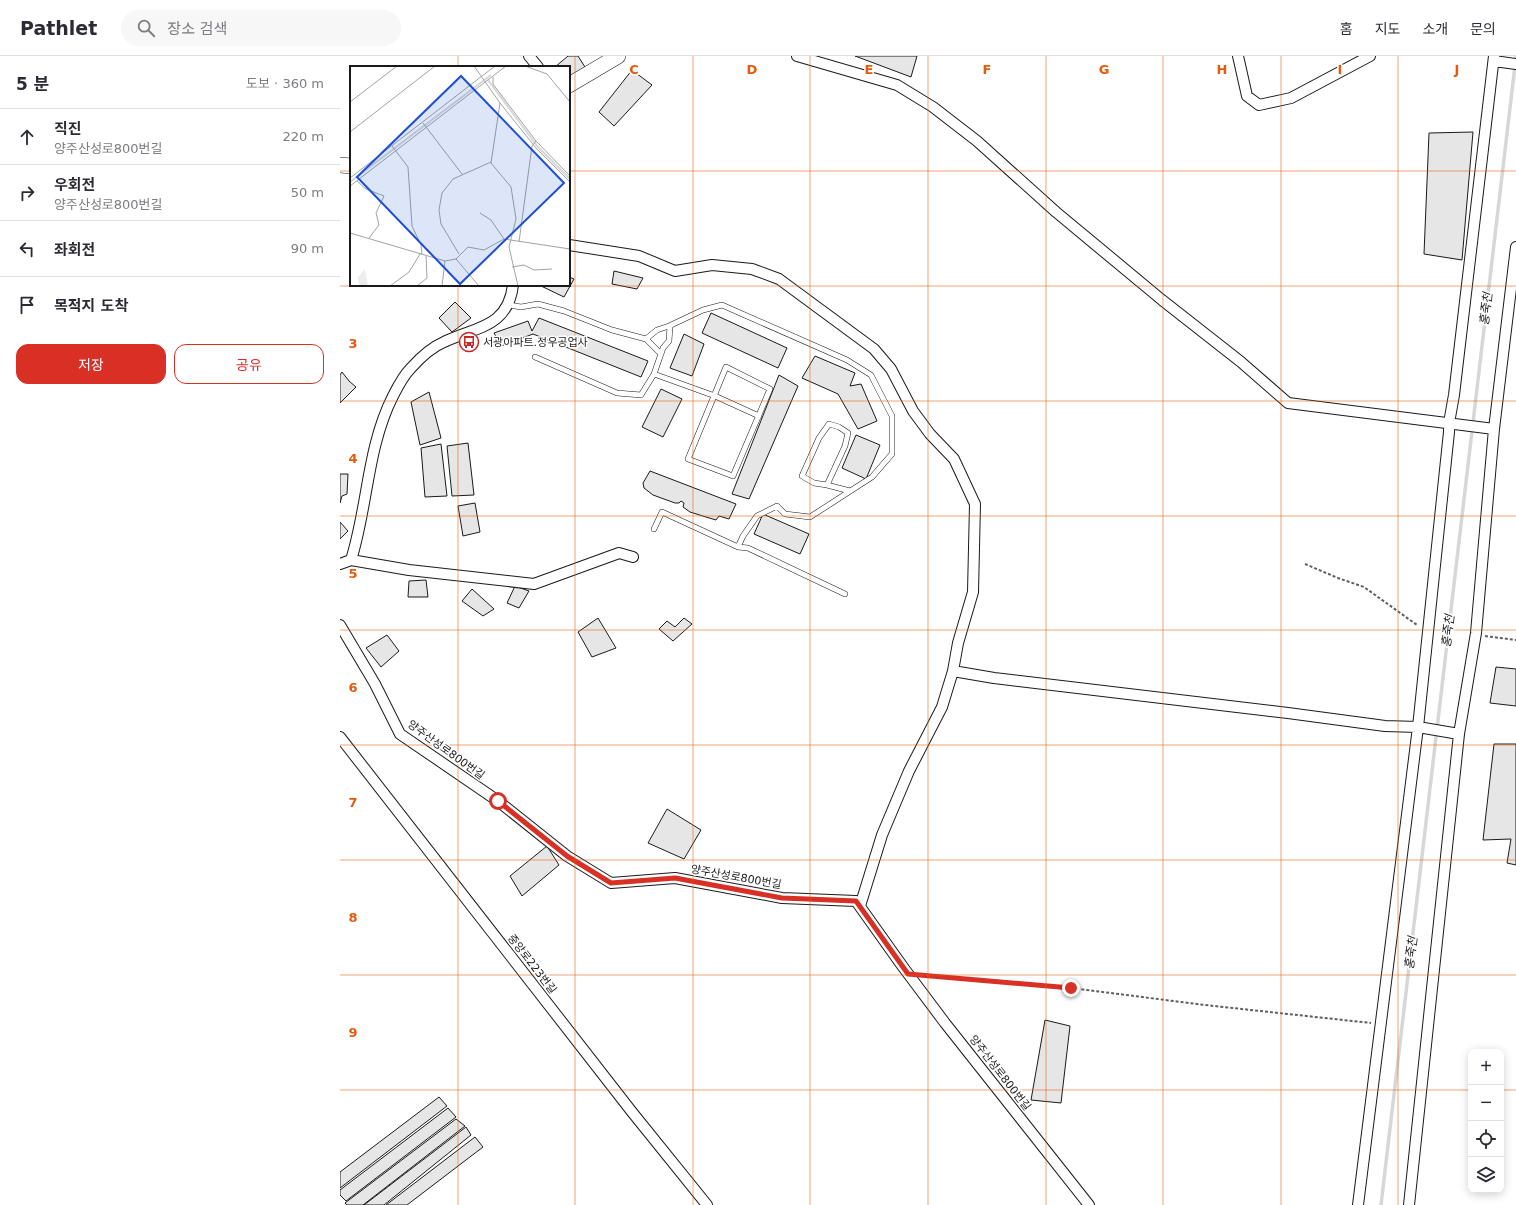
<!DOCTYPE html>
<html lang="ko">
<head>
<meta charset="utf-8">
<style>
  body { margin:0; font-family:"DejaVu Sans","Noto Sans KR",sans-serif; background:#f7f7f7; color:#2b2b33 }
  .controls { position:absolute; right:12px; bottom:12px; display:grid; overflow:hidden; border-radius:8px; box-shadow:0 2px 10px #0003 }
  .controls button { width:36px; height:36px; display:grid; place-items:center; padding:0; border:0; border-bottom:1px solid #e1e1e2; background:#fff; color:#2b2b33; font:20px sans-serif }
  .stop { position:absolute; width:12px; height:12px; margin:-9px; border:3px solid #d93025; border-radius:50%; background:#fff }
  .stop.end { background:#d93025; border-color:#fff; box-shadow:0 1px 4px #0008 }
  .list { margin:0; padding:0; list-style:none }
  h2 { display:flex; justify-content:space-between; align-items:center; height:52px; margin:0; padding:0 16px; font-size:17px }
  h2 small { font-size:13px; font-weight:400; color:#7c7c81 }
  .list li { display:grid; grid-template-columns:26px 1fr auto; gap:12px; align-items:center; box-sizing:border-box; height:56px; padding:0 16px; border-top:1px solid #e1e1e2 }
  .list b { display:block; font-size:15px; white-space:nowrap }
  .list p { margin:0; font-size:13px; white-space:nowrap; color:#7c7c81 }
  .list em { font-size:13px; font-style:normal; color:#7c7c81 }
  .actions { display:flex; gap:8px; padding:12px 16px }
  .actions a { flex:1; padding:9px 0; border:1px solid #d93025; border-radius:12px; text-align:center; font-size:14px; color:#d93025 }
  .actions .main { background:#d93025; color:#fff }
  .icon { flex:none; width:22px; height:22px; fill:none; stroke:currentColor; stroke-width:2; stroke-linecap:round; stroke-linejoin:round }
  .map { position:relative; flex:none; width:1176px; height:1149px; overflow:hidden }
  header { display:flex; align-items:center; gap:24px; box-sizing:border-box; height:56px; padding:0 20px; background:#fff; border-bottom:1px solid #e1e1e2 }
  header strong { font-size:19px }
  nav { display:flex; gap:22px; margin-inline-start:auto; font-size:14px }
  .search { width:280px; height:36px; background:#f7f7f7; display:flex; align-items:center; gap:10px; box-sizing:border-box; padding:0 14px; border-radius:22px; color:#7c7c81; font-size:15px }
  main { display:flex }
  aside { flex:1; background:#fff }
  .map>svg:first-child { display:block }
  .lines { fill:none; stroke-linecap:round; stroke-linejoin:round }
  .stream { stroke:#d7d7d7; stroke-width:3.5 }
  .building { fill:#e6e6e6; stroke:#1a1a1a }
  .lane-casing { stroke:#1a1a1a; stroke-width:6 }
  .street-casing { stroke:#1a1a1a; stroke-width:12 }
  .secondary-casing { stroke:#1a1a1a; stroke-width:16 }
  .path { stroke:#5f5f5f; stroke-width:2; stroke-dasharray:3 2; stroke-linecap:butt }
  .lane { stroke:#fff; stroke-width:5 }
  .street { stroke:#fff; stroke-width:10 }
  .secondary { stroke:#fff; stroke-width:15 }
  .route { stroke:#d93025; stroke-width:5 }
  .grid { fill:none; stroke:#e8590c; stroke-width:1; stroke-opacity:0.55 }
  .labels { text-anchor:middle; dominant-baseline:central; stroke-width:3; stroke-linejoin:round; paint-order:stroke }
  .poi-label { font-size:11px; fill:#1a1a1a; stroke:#fff; text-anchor:start }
  .street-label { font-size:11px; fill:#1a1a1a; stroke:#fff }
  .water-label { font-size:12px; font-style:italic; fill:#1a1a1a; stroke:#fff }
  .inset-river { fill:none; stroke:#d7d7d7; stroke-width:2 }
  .inset-road { fill:none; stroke:#a3a3a3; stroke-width:1 }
  .view { fill:#1d4ed8; fill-opacity:0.15; stroke:#1d4ed8; stroke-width:2 }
  .inset-edge { fill:none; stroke:#1a1a1a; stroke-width:2 }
  .grid-label { font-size:13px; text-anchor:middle; font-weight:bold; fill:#e8590c; stroke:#fff; stroke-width:3; stroke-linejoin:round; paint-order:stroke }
</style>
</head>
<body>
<header>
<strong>Pathlet</strong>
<div class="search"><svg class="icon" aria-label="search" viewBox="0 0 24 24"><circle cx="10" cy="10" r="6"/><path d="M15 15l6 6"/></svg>장소 검색</div>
<nav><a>홈</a><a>지도</a><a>소개</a><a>문의</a></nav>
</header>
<main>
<aside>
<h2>5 분<small>도보 · 360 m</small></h2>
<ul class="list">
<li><svg class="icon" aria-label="ahead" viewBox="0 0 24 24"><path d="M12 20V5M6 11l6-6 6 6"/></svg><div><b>직진</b><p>양주산성로800번길</p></div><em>220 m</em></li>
<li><svg class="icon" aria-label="right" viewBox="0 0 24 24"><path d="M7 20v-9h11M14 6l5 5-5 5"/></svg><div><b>우회전</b><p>양주산성로800번길</p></div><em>50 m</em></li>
<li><svg class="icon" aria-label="left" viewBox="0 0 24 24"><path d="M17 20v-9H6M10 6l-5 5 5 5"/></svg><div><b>좌회전</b></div><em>90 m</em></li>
<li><svg class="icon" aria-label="arrive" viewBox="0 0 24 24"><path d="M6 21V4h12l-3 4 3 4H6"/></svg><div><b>목적지 도착</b></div></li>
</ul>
<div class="actions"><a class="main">저장</a><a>공유</a></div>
</aside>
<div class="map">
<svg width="1176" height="1149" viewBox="0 0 1176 1149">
  <rect width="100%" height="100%" fill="#fff"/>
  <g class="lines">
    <path class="stream" d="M1041,1149l135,-1148"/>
  </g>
  <path class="building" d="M228,0h10l7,11 -16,10v-10h-14z
    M515,0h62l-6,21z
    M292,14l20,15 -38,41 -15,-14z
    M1133,76l-11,128 -38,-6 5,-121z
    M274,215l29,7 -6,11 -25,-5z
    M229,221l5,2 -10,18 -25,-12h30z
    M115,246l16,16 -19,14 -13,-14z
    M371,257l76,35 -9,20 -76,-35z
    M199,262l109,43 -7,16 -108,-43 -32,12 -7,-13 34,-12 4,10z
    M344,278l20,10 -12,32 -22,-8z
    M475,300l40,17 -5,13 11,-2 16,37 -19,8 -20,-35 -36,-16z
    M2,316l7,9 7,6 -16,16v-28z
    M439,319l19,11 -49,113 -17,-5z
    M321,333l21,10 -19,38 -21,-10z
    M89,336l12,46 -21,7 -9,-43z
    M516,379l24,10 -14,34 -24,-11z
    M128,387l6,52 -22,1 -5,-50z
    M101,388l6,52 -22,1 -4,-49z
    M310,415l86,33 -7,15 -10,-3 -3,4 -10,-3 -16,-5 -7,-5 1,-4 -3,-2 -2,2h-4l-22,-8 -9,-7 -1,-5z
    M0,418h8l-1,20 -5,2 -2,7z
    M135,447l5,29 -17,4 -5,-30z
    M423,458l46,20 -9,20 -46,-20z
    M0,466l8,9 -8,8z
    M86,524l2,17h-20l1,-16z
    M175,530l14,5 -10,17 -12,-5z
    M132,533l22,20 -11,7 -21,-15z
    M258,562l18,30 -24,9 -14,-25z
    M344,562l8,6 -19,17 -14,-12 8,-8 8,6z
    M47,579l12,16 -18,16 -15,-19z
    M1156,611l20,2v37l-26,-3z
    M1154,688h22v121l-9,-2 4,-24 -28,1z
    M327,753l34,21 -17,29 -36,-16z
    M207,790l12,19 -37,31 -12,-20z
    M705,964l25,6 -9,77 -30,-3z
    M99,1041l8,9 -107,82v-16z
    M108,1052l8,9 -110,84 -6,-6v-5z
    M116,1063l9,7 -102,79h-16l-2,-2z
    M126,1071l5,8 -87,70h-20z
    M135,1081l8,10 -76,58h-21z"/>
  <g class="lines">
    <g class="lane-casing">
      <path id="lane" d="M169,249l12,2 17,-3 26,7 48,19 34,9 11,-9 12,-4 34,-16 19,-5 125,55 24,15 21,41v38l-20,23 -62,40 -25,-3 -8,-8 -20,10 -14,20 -5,11
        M306,283l15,15
        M195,301l82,36 24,2 13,-21 9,-26 6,-7 1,-15
        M386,311l44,22 -37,87 -45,-17z
        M314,318l61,22 44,20
        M487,429l18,-39 3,-13 -9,-6 -10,-3 -10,14 -17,38 12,7 13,2 23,6
        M314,473l8,-17 76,35 10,1 97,46"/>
    </g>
    <g class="street-casing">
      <path id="street" d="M189,0l9,11
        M457,0l100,29 36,22 44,34 79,71 106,88 79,62 47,41 206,26
        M898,0l9,40 12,9 32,-7 79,-42
        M1154,5l22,3
        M229,189l70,11 36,15 37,-6 40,4 27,10 95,70 17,20 22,42 17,23 24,25 21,45 -2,88 -15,51 -5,28 -11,36 -33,64 -27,64 -22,71
        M11,504l58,10 125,14 85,-31 14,4
        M0,508l11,-4c17,-54 16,-113 42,-164 5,-10 10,-20 18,-28 9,-10 21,-21 33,-26 31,-15 64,-14 69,-57
        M0,569l35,59 25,50 98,67 69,55 44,27 64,-5 107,20 74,3 47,66 42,56 144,182
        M613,615l41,7 294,35 97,13 33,1 41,7
        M0,681l292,375 75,93
        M1018,1149l60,-478 31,-295v-9l5,-28 40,-339
        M1069,1149l50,-471 17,-101 18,-204 22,-182"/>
    </g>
    <g class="secondary-casing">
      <path id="secondary" d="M229,29l49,-29
        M0,109l11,1"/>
    </g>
    <path class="path" d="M965,508l33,14 26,9 53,38
      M1145,580l31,4
      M582,919l149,13 134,17 166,18"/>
    <use href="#lane" class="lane"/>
    <use href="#street" class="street"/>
    <use href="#secondary" class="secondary"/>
  </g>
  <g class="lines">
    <path class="route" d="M158,745l69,55 44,27 64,-5 107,20 74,3 52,73 163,14"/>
  </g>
  <path class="grid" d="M118,0v11M235,0v1149M353,0v1149M470,0v1149M588,0v1149M706,0v1149M823,0v1149M941,0v1149M1058,0v1149M0,115h11M229,115h947M118,229v920M0,230h1176M0,345h1176M0,460h1176M0,574h1176M0,689h1176M0,804h1176M0,919h1176M0,1034h1131M1161,1034h15"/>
  <defs>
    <g id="bus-ring" transform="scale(1)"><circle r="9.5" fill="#fff" stroke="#c62828" stroke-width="1.5"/><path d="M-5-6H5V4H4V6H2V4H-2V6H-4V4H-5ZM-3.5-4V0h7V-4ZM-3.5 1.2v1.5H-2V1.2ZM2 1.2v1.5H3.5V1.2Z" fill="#c62828"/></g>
  </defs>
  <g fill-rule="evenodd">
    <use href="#bus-ring" x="129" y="286"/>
  </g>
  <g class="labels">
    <g class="poi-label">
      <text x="143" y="286">서광아파트.정우공업사</text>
    </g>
    <g class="street-label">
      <text transform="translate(106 694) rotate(36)">양주산성로800번길</text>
      <text transform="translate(396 821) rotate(10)">양주산성로800번길</text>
      <text transform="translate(192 908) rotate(52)">중앙로223번길</text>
      <text transform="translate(660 1017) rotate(52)">양주산성로800번길</text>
    </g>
    <g class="water-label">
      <text transform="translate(1146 253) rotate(-83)">홍죽천</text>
      <text transform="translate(1108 575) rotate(-83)">홍죽천</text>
      <text transform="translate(1071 897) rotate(-83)">홍죽천</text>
    </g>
  </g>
  <g transform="translate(10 10)">
    <rect width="220" height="220" fill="#fff"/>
    <path d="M15,203l3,17h-9l-1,-9z" fill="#ededed"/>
    <path class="inset-river" d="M138,14l50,67 32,32M0,116l141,-107"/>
    <path class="inset-road" d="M124,0l26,37 -9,60 20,24 5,32 -7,28 9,39M175,0l22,8 23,28M143,11v7l43,57 34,35M0,36l47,-36M150,37l36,45 34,34M73,57l39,51M0,66l85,-66M42,80l16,21 4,59 9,19 1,10M0,112l145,-112M7,115l9,8 18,7 -8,17 3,12 -10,13M0,120l156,-120M130,147l11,7 13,19M0,167l95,28 11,-2 12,-12 16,3 20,-11 66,10M169,176l13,-96 4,-5M109,188l-18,-30 -2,-14 3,-17 11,-14 38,-17M106,193l23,27M162,201l12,-2 10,5 18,-1M40,220l19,-14 11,-18M67,220l10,-8 -1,-22M92,220l3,-25"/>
    <path class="view" d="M111,10l103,107 -104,101 -103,-107z"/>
    <rect width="220" height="220" class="inset-edge"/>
  </g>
  <g class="grid-label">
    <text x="294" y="18">C</text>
    <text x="412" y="18">D</text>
    <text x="529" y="18">E</text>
    <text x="647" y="18">F</text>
    <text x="764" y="18">G</text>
    <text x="882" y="18">H</text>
    <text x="1000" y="18">I</text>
    <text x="1117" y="18">J</text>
    <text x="13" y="292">3</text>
    <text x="13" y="407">4</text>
    <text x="13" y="522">5</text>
    <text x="13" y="636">6</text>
    <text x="13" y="751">7</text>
    <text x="13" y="866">8</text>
    <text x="13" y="981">9</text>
  </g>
</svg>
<div class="controls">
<button>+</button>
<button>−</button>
<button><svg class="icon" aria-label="locate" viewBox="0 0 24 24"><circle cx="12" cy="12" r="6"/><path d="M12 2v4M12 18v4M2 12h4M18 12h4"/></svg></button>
<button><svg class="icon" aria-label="layers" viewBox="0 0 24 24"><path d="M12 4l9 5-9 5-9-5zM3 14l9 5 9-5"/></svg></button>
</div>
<div class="stop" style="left:158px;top:745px"></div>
<div class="stop end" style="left:731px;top:932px"></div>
</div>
</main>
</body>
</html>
